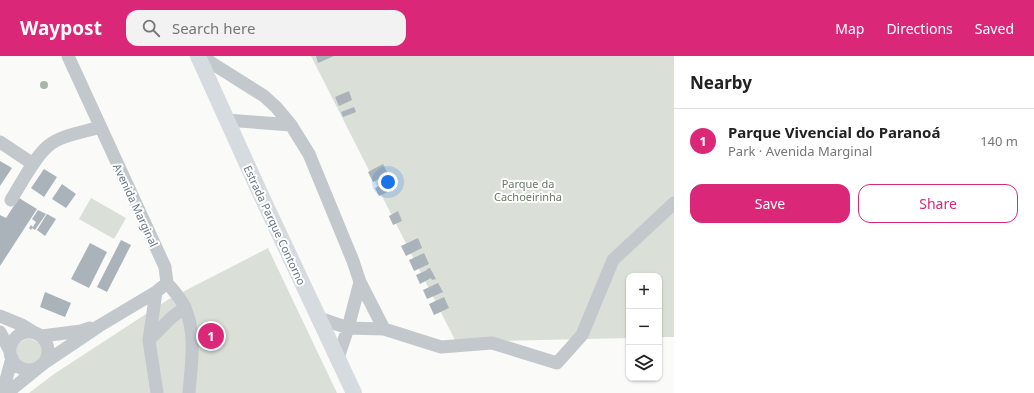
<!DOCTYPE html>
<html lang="en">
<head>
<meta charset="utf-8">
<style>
  body { margin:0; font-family:"Noto Sans",sans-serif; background:#f2f2f2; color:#222 }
  .controls { position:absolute; right:12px; bottom:12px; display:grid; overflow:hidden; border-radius:8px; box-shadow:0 1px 3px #0004 }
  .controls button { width:36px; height:36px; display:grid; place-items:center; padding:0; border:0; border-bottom:1px solid #e0e0e0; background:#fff; color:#222; font:20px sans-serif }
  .you { position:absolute; left:388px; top:126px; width:14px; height:14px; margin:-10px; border:3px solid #fff; border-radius:50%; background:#1a73e8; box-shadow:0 0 0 6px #1a73e833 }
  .badge { display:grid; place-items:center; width:26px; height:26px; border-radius:50%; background:#db2777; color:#fff; font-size:13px; font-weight:700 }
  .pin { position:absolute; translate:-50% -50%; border:2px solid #fff; box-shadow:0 1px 4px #0006 }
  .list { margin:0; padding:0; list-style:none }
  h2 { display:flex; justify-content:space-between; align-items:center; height:52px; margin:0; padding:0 16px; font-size:17px }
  h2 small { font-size:13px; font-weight:400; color:#767676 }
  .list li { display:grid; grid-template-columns:26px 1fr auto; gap:12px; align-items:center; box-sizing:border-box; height:64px; padding:0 16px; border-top:1px solid #e0e0e0 }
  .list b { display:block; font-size:15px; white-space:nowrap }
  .list p { margin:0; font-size:13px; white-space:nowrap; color:#767676 }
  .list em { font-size:13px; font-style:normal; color:#767676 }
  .actions { display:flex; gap:8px; padding:12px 16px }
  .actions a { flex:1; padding:9px 0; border:1px solid #db2777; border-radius:12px; text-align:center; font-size:14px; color:#db2777 }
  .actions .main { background:#db2777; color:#fff }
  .icon { flex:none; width:22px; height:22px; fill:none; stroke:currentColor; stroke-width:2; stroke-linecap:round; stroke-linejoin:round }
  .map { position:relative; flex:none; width:674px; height:337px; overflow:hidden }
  header { display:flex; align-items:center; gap:24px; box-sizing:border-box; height:56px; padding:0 20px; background:#db2777; color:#fff }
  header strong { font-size:19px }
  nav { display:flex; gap:22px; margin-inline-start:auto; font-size:14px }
  .search { width:280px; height:36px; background:#f2f2f2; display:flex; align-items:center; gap:10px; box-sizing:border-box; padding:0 14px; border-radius:12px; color:#767676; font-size:15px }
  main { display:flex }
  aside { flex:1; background:#fff }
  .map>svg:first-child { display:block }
  .green { fill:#dadfd7 }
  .building { fill:#aab3b9 }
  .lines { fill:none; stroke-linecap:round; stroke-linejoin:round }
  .minor { stroke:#c3c8cc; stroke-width:13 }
  .major { stroke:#d6dbdf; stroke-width:16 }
  .tree { fill:#aab4a7 }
  .labels { text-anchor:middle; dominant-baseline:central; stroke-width:4; stroke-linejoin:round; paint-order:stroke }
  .park-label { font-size:11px; fill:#687a64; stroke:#fff }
  .street-label { font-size:11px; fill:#657683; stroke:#fff }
</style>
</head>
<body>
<header>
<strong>Waypost</strong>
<div class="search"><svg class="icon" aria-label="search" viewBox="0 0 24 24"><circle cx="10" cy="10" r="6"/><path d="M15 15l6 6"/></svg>Search here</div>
<nav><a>Map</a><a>Directions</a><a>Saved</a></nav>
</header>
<main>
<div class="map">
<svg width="674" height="337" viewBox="0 0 674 337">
  <rect width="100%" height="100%" fill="#fafaf8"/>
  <path class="green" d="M311,0h363v281h-15v-61h-30v62l-173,4z
    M91,142l35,20 -12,21 -35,-20z
    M268,192l69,145h-308l25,-19 115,-75z
    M16 296a13 13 0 1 1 26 0a13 13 0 1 1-26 0Z"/>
  <path class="building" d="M316,0h18l-16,7z
    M349,35l3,9 -13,6 -4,-9z
    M354,51l2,5 -13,5 -2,-5z
    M0,105l12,7 -12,18z
    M383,108l5,10 -15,8 -5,-10z
    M44,113l13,8 -13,20 -13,-9z
    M390,125l4,8 -15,7 -4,-8z
    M62,128l14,10 -10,14 -14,-9z
    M19,142l18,11 -37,57v-51l6,3z
    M38,154l8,4 -11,16 -3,-2 -1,2 -2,-2 2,-3 2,2 3,-5 -4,-3z
    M398,155l4,10 -9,4 -4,-9z
    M47,158l9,5 -11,17 -8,-6z
    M418,182l4,10 -16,8 -5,-10z
    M121,184l10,5 -24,47 -10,-5z
    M90,187l17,9 -18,36 -18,-9z
    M424,197l5,11 -15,7 -5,-11z
    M430,212l6,11 -4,1 -1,-2 -11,6 -4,-9 11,-5v-1z
    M438,227l5,9 -16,7 -4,-9z
    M45,236l26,11 -6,14 -25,-10z
    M444,241l5,11 -15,7 -5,-11z"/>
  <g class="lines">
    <path class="minor" d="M205,0l5,6 54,34 12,11 15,18 18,29 44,107 7,21 24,47
      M227,64l64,5
      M0,86l33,22
      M11,144c10,-16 23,-42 37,-54 13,-11 36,-14 52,-19
      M167,227c7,8 14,15 18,25 12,27 6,57 4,85
      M0,260l22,9 13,8
      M319,262l29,10 36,1 57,18 51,-4 65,20 25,-28 31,-75 61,-57
      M0,276l10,19
      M10 295a19 19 0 1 1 38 0a19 19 0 1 1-38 0Z
      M42,280l39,-5 9,-3
      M149,284l7,-48
      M338,302l10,-30 12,-46
      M44,307l55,-37 57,-34 11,-9 -2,-16 -97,-211
      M0,337l6,-13 6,-22
      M7,337l31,-25
      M157,337l-8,-53 22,-22 14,-11"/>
    <path class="major" d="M198,0l62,137 94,200"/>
  </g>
  <circle class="tree" cx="44" cy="29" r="4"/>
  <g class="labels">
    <g class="park-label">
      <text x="528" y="127">Parque da<tspan x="528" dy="13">Cachoeirinha</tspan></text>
    </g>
    <g class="street-label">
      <text transform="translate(136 149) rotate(65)">Avenida Marginal</text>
      <text transform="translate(275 169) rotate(65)">Estrada Parque Contorno</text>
    </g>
  </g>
</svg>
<div class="controls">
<button>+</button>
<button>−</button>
<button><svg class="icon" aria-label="layers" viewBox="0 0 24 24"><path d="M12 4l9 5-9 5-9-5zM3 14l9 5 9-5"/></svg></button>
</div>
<div class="you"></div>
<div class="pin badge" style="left:211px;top:280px">1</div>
</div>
<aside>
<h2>Nearby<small></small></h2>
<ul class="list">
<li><span class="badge">1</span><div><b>Parque Vivencial do Paranoá</b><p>Park · Avenida Marginal</p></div><em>140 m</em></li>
</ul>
<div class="actions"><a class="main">Save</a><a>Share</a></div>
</aside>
</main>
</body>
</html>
